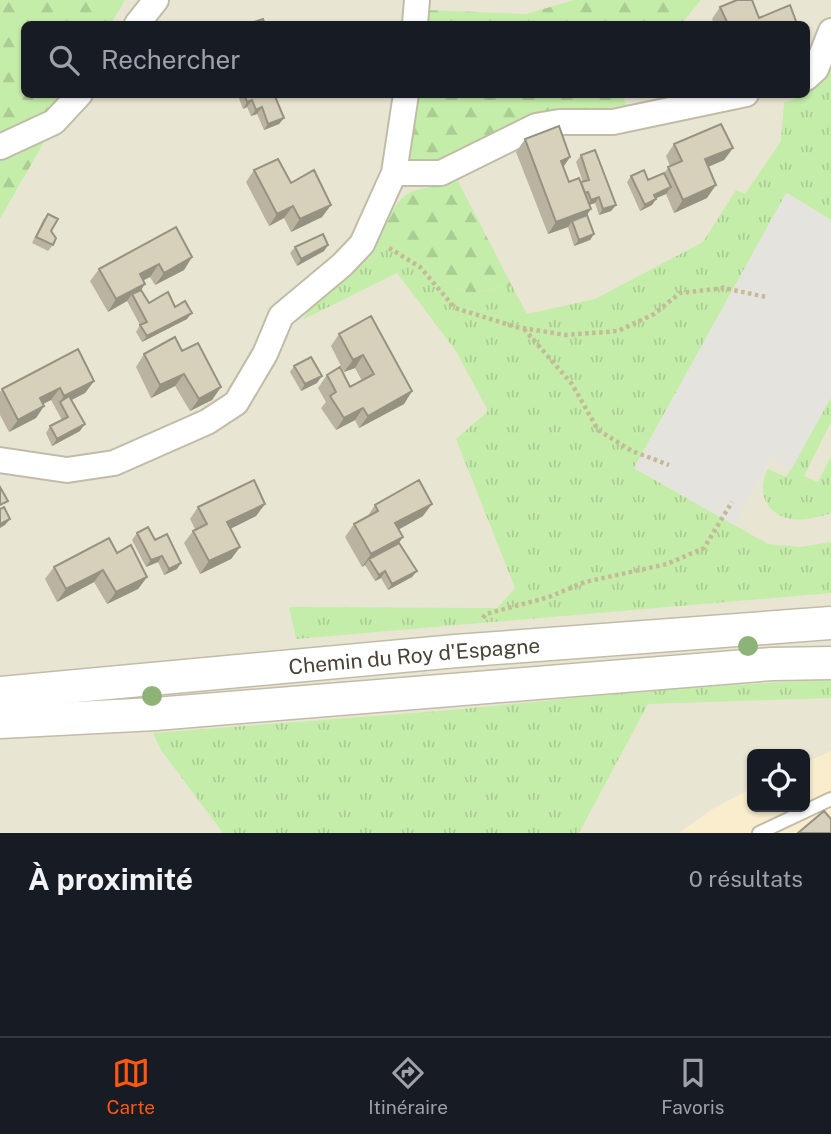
<!DOCTYPE html>
<html lang="fr">
<head>
<meta charset="utf-8">
<style>
  body { margin:0; font-family:"Public Sans",sans-serif; background:#20242c; color:#f1f3f6 }
  .controls { position:absolute; right:21px; bottom:21px; display:grid; overflow:hidden; border-radius:10px; box-shadow:0 2px 5px #0004 }
  .controls button { width:63px; height:63px; display:grid; place-items:center; padding:0; border:0; border-bottom:2px solid #363941; background:#171b24; color:#f1f3f6; font:35px sans-serif }
  .list { margin:0; padding:0; list-style:none }
  h2 { display:flex; justify-content:space-between; align-items:center; height:91px; margin:0; padding:0 28px; font-size:30px }
  h2 small { font-size:23px; font-weight:400; color:#9ea1a6 }
  .icon { flex:none; width:38px; height:38px; fill:none; stroke:currentColor; stroke-width:2; stroke-linecap:round; stroke-linejoin:round }
  .map { position:relative; flex:none; width:831px; height:833px; overflow:hidden }
  .search { position:absolute; background:#171b24; box-shadow:0 2px 5px #0004; left:21px; right:21px; top:21px; height:77px; display:flex; align-items:center; gap:18px; box-sizing:border-box; padding:0 24px; border-radius:10px; color:#9ea1a6; font-size:26px }
  .sheet { height:203px; background:#171b24 }
  nav { display:flex; justify-content:space-around; align-items:center; box-sizing:border-box; height:98px; border-top:2px solid #363941; background:#171b24; font-size:19px; color:#9ea1a6 }
  nav a { display:grid; justify-items:center; gap:4px }
  nav .on { color:#ff5612 }
  .map>svg:first-child { display:block }
  .residential { fill:#e9e5d3; fill-rule:evenodd }
  .commercial { fill:#f9edce }
  .grass { fill:url(#grass-tufts) }
  .forest { fill:url(#forest-firs) }
  .parking { fill:#e5e3de }
  .lines { fill:none; stroke-linecap:round; stroke-linejoin:round }
  .service-casing { stroke:#c1bca7; stroke-width:16 }
  .minor-casing { stroke:#c1bca7; stroke-width:28 }
  .tertiary-casing { stroke:#c1bca7; stroke-width:35 }
  .path { stroke:#c4ba97; stroke-width:4.5; stroke-dasharray:3.5 3.5; stroke-linecap:butt }
  .service { stroke:#fff; stroke-width:12 }
  .minor { stroke:#fff; stroke-width:24 }
  .tertiary { stroke:#fff; stroke-width:32 }
  .tree { fill:#8db379 }
  .wall { fill:#b9b3a0 }
  .shaded-wall { fill:#969282 }
  .building { fill:#d7d0ba; stroke:#969282; stroke-width:2 }
  .labels { text-anchor:middle; dominant-baseline:central; stroke-width:7; stroke-linejoin:round; paint-order:stroke }
  .street-label { font-size:21px; fill:#484334; stroke:#fff }
</style>
</head>
<body>
<div class="map">
<svg width="831" height="833" viewBox="0 0 831 833">
  <defs>
    <pattern id="grass-tufts" width="24" height="20" patternUnits="userSpaceOnUse" patternTransform="scale(1.75)"><rect width="24" height="20" fill="#c5edaa"/><path d="M3 7l-1-3M5 7V3M7 7l1-3M15 17l-1-3M17 17v-4M19 17l1-3" fill="none" stroke="#abcc93"/></pattern>
    <pattern id="forest-firs" width="22" height="20" patternUnits="userSpaceOnUse" patternTransform="scale(1.75)"><rect width="22" height="20" fill="#c5edaa"/><path d="M5 1l3.5 6h-7zM16 11l3.5 6h-7z" fill="#abcc93"/></pattern>
  </defs>
  <rect width="100%" height="100%" fill="#f4f2e5"/>
  <path class="residential" d="M125,0h706v833h-831v-614l71,-124 735,-1v-70h-695zM752,754h53v53h-53z"/>
  <path class="commercial" d="M831,751v82h-152l35,-25 38,-20v19h53v-44z"/>
  <path class="grass" d="M831,55v165l-44,-27 -153,275 134,76 32,3 31,-5v51l-535,46 -7,-32 208,1 18,-20 -59,-149 32,-28 -32,-60 -59,-78 -93,46 4,-11 74,-78 4,7 57,43 25,13 44,-7 15,28 68,-15 108,-57 33,-52 9,4 36,-53 3,-38 22,-9z
    M831,397v25l-27,54 14,6 13,-26v57c-12,4 -26,8 -39,6 -27,-4 -36,-29 -24,-50l18,8z
    M831,679v19l-183,6 -69,129h-356l-62,-83 -8,-17 299,-23 203,-20z"/>
  <path class="forest" d="M0,0h125l-14,24h-87v70l47,1 -71,124z
    M574,0h127l-20,24h-257l2,-14 100,4z
    M415,95h207l5,10 -87,13 -105,52 -28,-8z
    M458,181l54,105 -44,7 -25,-13 -57,-43 -4,-7c26,-50 26,-35 76,-49z"/>
  <path class="parking" d="M786,193l45,27v177l-40,73 -20,-12 -37,67 -100,-57z"/>
  <g class="lines">
    <g class="service-casing">
      <path id="service" d="M759,833l72,-34"/>
    </g>
    <g class="minor-casing">
      <path id="minor" d="M137,24l19,-24
        M415,24l2,-24
        M806,78l10,-9 15,-38
        M0,147l54,-25 26,-28
        M394,173h47l95,-47 23,-4h54l133,-28
        M0,460l67,10 47,-7 93,-41 29,-19 29,-49 16,-38 61,-51 20,-21 32,-71 12,-79"/>
    </g>
    <g class="tertiary-casing">
      <g id="tertiary">
        <path id="s1" d="M0,693l456,-42 375,-28"/>
        <path d="M0,722l155,-8 617,-50 59,-1"/>
      </g>
    </g>
    <path class="path" d="M389,248l31,19 35,41 61,19 50,8 52,-4 36,-17 26,-21 44,-5 42,9
      M524,329l48,55 26,46 34,21 37,14
      M483,618l3,-4 63,-17 36,-15 82,-18 37,-16 28,-46"/>
    <use href="#service" class="service"/>
    <use href="#minor" class="minor"/>
    <use href="#tertiary" class="tertiary"/>
  </g>
  <g class="tree">
    <circle cx="748" cy="646" r="10"/>
    <circle cx="152" cy="696" r="10"/>
  </g>
  <path class="wall" d="M720,7l39,11 38,6h-83l-2,-5z
    M239,94h35l10,24 -5,6 -15,6 -7,-16 -6,2 -4,-9 -4,2 -5,-13z
    M525,139l45,18 -7,10 6,15h14l-7,-20 5,-7 35,50 -5,6 -12,4 -4,-12 -6,2 -2,10 7,19 -4,6 -16,6 -6,-19 -20,7 -32,-82z
    M674,144l59,4 -9,12 -16,7 -1,31 -33,15 -8,-19 -10,4 -4,7 -12,6 -13,-29 4,-6 17,4 16,-7 6,-7 -4,-10z
    M254,170l37,13 40,22 -9,12 -31,15 -7,-14 -15,8 -23,-44z
    M48,214l5,31 -5,6 -16,-8 11,-23z
    M328,245l-4,6 -27,15 -7,-13 5,-6z
    M192,257l-8,13 -29,15 -5,-8 -6,3 -3,10 8,13 26,4 12,12 -45,23 -6,-10 4,-7 -13,-24 -19,11 -18,-31 9,-12z
    M339,334l73,57 -8,13 -45,24 -4,-8 -19,10 -15,-22 5,-6 -8,-14 9,-13 23,12 12,-6 -7,-13 -11,4 -13,-26z
    M182,351l39,36 -9,13 -22,11 -15,-25 -24,12 -15,-31 8,-13z
    M294,366l23,17 -16,8 -11,-19z
    M94,381l-9,12 -14,7 9,31 -28,15 -6,-13 4,-7 12,-6 -11,-20 -8,4 1,2 -8,12 -27,14 -9,-17v-23l2,-3z
    M265,504l-9,12 -26,13 10,18 -9,12 -31,15 -16,-31 9,-12 2,-2 -5,-10 8,-12z
    M375,505l48,11 -24,13 4,8 -4,6 18,28 -5,6 -24,13 -7,-12 -6,3 -10,-16 -3,2 -17,-30 9,-13 13,-7z
    M137,533l18,7 22,29 -13,6 -6,-13 -12,5 -14,-27z
    M117,553l30,24 -9,12 -31,15 -13,-22 -37,20 -12,-23 9,-12z"/>
  <path class="shaded-wall" d="M252,100l-5,7 -4,2 4,-7z
    M262,107l-5,7 -6,2 5,-6z
    M284,118l-5,6 -15,6 4,-6z
    M733,148l-9,12 -28,12 9,-13z
    M570,157l-8,12 -1,-8z
    M716,185l-9,13 -33,15 9,-13z
    M671,187l-5,7 -16,7 4,-6z
    M599,197l-4,6 -9,3 5,-6z
    M656,199l-4,6 -12,6 5,-6z
    M331,205l-9,12 -31,15 9,-13z
    M616,205l-5,6 -12,4 4,-6z
    M293,206l-9,12 -15,8 8,-12z
    M591,209l-9,13 -10,-1 -4,6 -20,7 8,-12z
    M594,234l-4,6 -16,6 5,-6z
    M328,245l-4,6 -27,15 4,-7z
    M192,257l-8,13 -29,15 9,-12z
    M159,264l-9,13 -18,9 8,-12z
    M145,284l-8,12 -5,-2 -5,7 -19,11 8,-13z
    M192,313l-5,6 -45,23 5,-6z
    M363,355l-8,13 -11,4 9,-12z
    M184,374l-9,12 -24,12 9,-13z
    M322,376l-5,7 -16,8 4,-7z
    M94,381l-9,12 -23,12 -2,-3 4,-6z
    M221,387l-9,13 -22,11 9,-12z
    M60,388l-9,12 -20,10 9,-12z
    M412,391l-8,13 -45,24 9,-12z
    M44,406l-8,12 -27,14 9,-12z
    M363,408l-8,12 -19,10 8,-12z
    M85,424l-5,7 -28,15 5,-7z
    M265,504l-9,12 -38,19 9,-13z
    M432,504l-9,12 -36,20 8,-13z
    M10,519l-5,6 -5,3v-4z
    M403,537l-9,12 -25,10 -4,6 -3,2 9,-13z
    M240,547l-9,12 -31,15 9,-13z
    M162,556l-4,6 -12,5 5,-7z
    M181,563l-4,6 -13,6 5,-6z
    M103,570l-9,12 -37,20 9,-13z
    M385,571l-4,7 -6,3 4,-6z
    M417,571l-5,6 -24,13 4,-6z
    M147,577l-9,12 -31,15 9,-12z"/>
  <path class="building" d="M737,0h15l7,18 31,-13 7,19h-69l-8,-17z
    M263,19l2,5h-17z
    M244,94h30l10,24 -16,6 -6,-17 -6,3 -4,-10 -5,2z
    M721,124l12,24 -28,11 11,26 -33,15 -15,-33 14,-6 -8,-17z
    M559,126l11,31 -9,4 8,21 10,-4 12,31 -35,13 -31,-83z
    M595,150l21,55 -13,4 -4,-12 -8,3 -3,-8 -3,1 -4,-11 8,-2 -8,-25z
    M278,159l13,24 23,-13 17,35 -31,14 -7,-13 -16,8 -23,-44z
    M644,170l4,10 16,-7 7,14 -17,8 2,4 -11,6 -14,-29z
    M48,214l10,5 -7,12 5,7 -3,7 -17,-8z
    M587,215l7,19 -15,6 -7,-19z
    M176,227l16,30 -28,16 -5,-9 -19,10 5,10 -29,15 -17,-30z
    M323,234l5,11 -27,14 -6,-12z
    M141,290l8,13 19,-11 7,15 10,-6 7,12 -45,23 -7,-11 7,-3 -15,-28z
    M371,316l41,75 -44,25 -5,-8 -19,10 -14,-22 6,-4 -9,-17 13,-8 10,20 24,-13 -11,-19 -10,5 -14,-26z
    M175,337l7,14 16,-8 23,44 -22,12 -15,-25 -24,11 -16,-31z
    M78,349l16,32 -30,15 -4,-8 -20,10 4,8 -26,14 -16,-31z
    M311,357l11,19 -17,8 -11,-18z
    M69,396l16,28 -28,15 -7,-13 18,-9 -8,-15z
    M254,480l11,24 -38,18 13,25 -31,14 -16,-30 14,-7 -9,-17z
    M419,480l13,24 -37,19 8,14 -32,17 -17,-30 24,-13 -3,-6z
    M0,487l8,14 -8,4z
    M4,507l6,12 -10,5v-15z
    M148,527l7,13 12,-6 14,29 -12,6 -7,-13 -11,4 -14,-27z
    M109,538l8,15 14,-8 16,32 -31,15 -13,-22 -37,19 -12,-22z
    M399,543l18,28 -25,13 -7,-13 -6,4 -10,-16z
    M824,811l7,8v14h-33z"/>
  <g class="labels">
    <g class="street-label">
      <text stroke="none"><textPath href="#s1" startOffset="416">Chemin du Roy d'Espagne</textPath></text>
    </g>
  </g>
</svg>
<div class="controls">
<button><svg class="icon" aria-label="locate" viewBox="0 0 24 24"><circle cx="12" cy="12" r="6"/><path d="M12 2v4M12 18v4M2 12h4M18 12h4"/></svg></button>
</div>
<div class="search"><svg class="icon" aria-label="search" viewBox="0 0 24 24"><circle cx="10" cy="10" r="6"/><path d="M15 15l6 6"/></svg>Rechercher</div>
</div>
<section class="sheet">
<h2>À proximité<small>0 résultats</small></h2>
<ul class="list">
</ul>
</section>
<nav>
<a class="on"><svg class="icon" aria-label="map" viewBox="0 0 24 24"><path d="M3 6l6-2 6 2 6-2v14l-6 2-6-2-6 2zM9 4v14M15 6v14"/></svg>Carte</a>
<a><svg class="icon" aria-label="directions" viewBox="0 0 24 24"><path d="M12 3l9 9-9 9-9-9zM9 14v-3h6M13 9l2 2-2 2"/></svg>Itinéraire</a>
<a><svg class="icon" aria-label="saved" viewBox="0 0 24 24"><path d="M7 4h10v16l-5-4-5 4z"/></svg>Favoris</a>
</nav>
</body>
</html>
